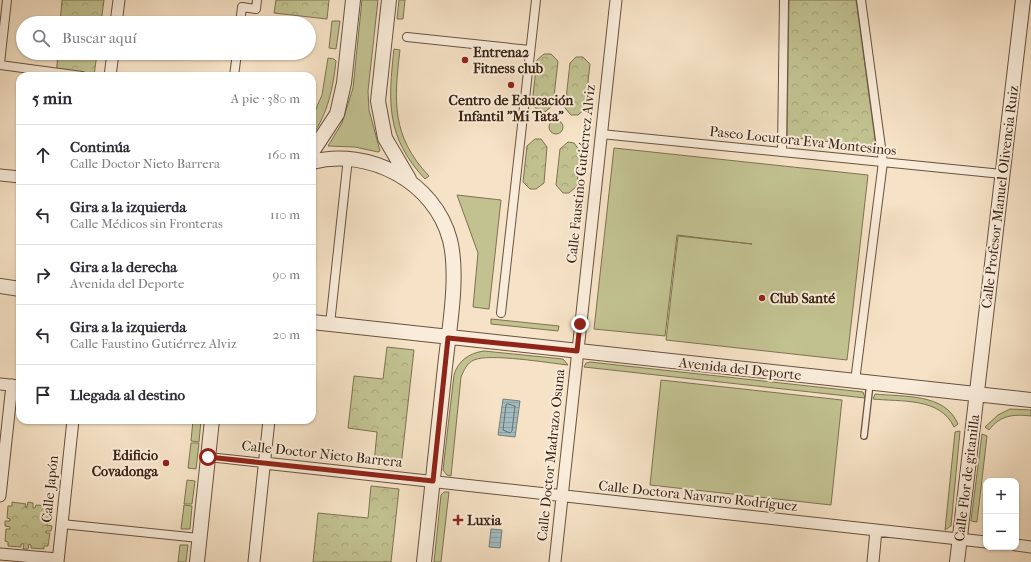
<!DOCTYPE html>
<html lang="es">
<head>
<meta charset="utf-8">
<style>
  body { margin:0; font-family:"IM FELL French Canon",serif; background:#f2f2f3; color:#2b2b33 }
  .controls { position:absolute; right:12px; bottom:12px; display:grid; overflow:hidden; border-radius:8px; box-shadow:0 1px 3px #0004 }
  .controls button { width:36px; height:36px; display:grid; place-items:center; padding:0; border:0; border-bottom:1px solid #e1e1e2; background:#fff; color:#2b2b33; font:20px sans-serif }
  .stop { position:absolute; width:12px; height:12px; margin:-9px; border:3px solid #8f2418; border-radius:50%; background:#fff }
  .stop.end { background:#8f2418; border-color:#fff; box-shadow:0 1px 4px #0008 }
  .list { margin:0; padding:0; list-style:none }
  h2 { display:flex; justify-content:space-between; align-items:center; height:52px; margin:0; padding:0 16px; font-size:17px }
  h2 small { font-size:13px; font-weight:400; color:#7c7c81 }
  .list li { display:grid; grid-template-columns:26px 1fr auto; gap:12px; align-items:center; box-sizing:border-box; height:60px; padding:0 16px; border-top:1px solid #e1e1e2 }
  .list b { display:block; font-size:15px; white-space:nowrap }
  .list p { margin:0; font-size:13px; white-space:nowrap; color:#7c7c81 }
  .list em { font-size:13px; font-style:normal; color:#7c7c81 }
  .icon { flex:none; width:22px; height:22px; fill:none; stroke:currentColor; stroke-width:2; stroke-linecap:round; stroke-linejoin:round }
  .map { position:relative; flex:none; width:1031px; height:562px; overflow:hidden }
  .search { position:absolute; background:#fff; box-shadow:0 1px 3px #0004; left:16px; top:16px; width:300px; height:44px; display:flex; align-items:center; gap:10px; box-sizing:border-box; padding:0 14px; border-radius:22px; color:#7c7c81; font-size:15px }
  .panel { position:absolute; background:#fff; box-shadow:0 1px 3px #0004; left:16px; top:72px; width:300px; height:352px; border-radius:12px }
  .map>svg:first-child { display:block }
  .grass { fill:#c2c291; stroke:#7e7252 }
  .park { fill:url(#park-crowns); stroke:#7e7252 }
  .water { fill:url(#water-rules); stroke:#787e7a }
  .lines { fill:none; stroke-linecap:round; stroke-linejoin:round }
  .shore { stroke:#6e6e69; stroke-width:1 }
  .service-casing { stroke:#68523f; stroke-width:8 }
  .pedestrian-casing { stroke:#68523f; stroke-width:10 }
  .minor-casing { stroke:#68523f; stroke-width:13 }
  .tertiary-casing { stroke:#68523f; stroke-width:16 }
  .service { stroke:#f9ecda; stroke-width:5.5 }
  .pedestrian { stroke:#f9ecda; stroke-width:8 }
  .minor { stroke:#f9ecda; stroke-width:11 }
  .tertiary { stroke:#f9ecda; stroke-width:14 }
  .route { stroke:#8f2418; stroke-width:5 }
  .poi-dot { fill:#8f2418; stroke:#f9ecda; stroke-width:1.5 }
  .labels { text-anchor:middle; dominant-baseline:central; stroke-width:4; stroke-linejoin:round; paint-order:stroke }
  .poi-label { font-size:14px; font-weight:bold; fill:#392212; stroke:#f9ecda; text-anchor:start }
  .street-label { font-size:14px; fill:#392212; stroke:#f9ecda }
</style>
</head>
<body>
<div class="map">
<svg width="1031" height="562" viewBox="0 0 1031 562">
  <defs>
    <pattern id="park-crowns" width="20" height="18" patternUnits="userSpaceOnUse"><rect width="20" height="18" fill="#c2c291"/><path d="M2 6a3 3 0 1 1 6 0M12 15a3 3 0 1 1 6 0" fill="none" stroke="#a7a67c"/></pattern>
    <pattern id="water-rules" width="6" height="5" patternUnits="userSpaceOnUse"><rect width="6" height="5" fill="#a2bbc0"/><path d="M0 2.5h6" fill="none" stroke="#8ca0a4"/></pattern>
  </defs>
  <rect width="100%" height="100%" fill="#f6e2c6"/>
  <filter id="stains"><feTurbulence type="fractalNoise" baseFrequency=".005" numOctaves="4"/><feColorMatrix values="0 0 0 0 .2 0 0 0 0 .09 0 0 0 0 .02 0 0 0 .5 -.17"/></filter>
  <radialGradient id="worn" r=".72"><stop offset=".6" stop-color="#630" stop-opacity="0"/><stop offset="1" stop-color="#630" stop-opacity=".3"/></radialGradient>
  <path class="grass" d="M362,0h16l-10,91 1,19 11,41 -2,1 -23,-5 -27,-1 14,-23 11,-35z
    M399,0h6l-2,19h-6z
    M332,21h8l-4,28 -7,-1z
    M394,49l6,1c-6,50 -9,86 29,126l-4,3c-39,-42 -37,-76 -31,-130z
    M328,58l6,1 2,2c-3,27 -8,52 -24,75v-18l10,-23z
    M614,148l254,27 -21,185 -181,-20 12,-104 74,8 -75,-9 -12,101 -71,-7z
    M457,195l44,5 -12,109 -16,-2 5,-54z
    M491,319l68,7 -1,5 -67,-7z
    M484,351l79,8 5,6c-19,-2 -79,-12 -94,-5 -7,3 -10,10 -13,17l-10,99 -4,-1 -4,-5 11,-95c4,-14 15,-22 30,-24z
    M590,362l273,30 2,6 -281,-31 2,-4z
    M661,380l181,20 -11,105 -181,-20z
    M875,394c29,3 70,-1 83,30l-4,3c-14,-30 -53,-25 -81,-28z
    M1010,409l21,1v6c-17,-2 -31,-1 -42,14l-4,-3 13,-12z
    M193,420h8l-2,22 -8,-1z
    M960,431l-9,95 -6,4 10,-98z
    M982,434l5,2 -10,86 -6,-1z
    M191,443h8l-3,26 -8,-1z
    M187,480l8,1 -3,23h-8z
    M444,492h5l-8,70h-7l7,-67z
    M184,505l8,1 -2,23h-9z
    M180,545h8l-2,17h-8z"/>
  <path class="park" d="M62,0h42l-3,23h-41z
    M276,0h53l-2,19 -53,-6z
    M789,0h67l20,147 -89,-10z
    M58,53h39l-3,23h-38z
    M544,54h7l7,7 -5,44 -8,7h-6l-7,-8 5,-44z
    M576,57h7l7,7 -5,45 -7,6h-7l-6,-7 5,-45z
    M549 127a7 7 0 1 1 14 0a7 7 0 1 1-14 0Z
    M535,139h6l6,8 -3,36 -8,6h-6l-7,-7 4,-36z
    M568,142l6,1 6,8 -3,35 -8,7h-6l-7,-8 4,-36z
    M387,347l27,3 -13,116 -27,-3 3,-31 -29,-4 6,-52 29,3z
    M371,486l28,3 -8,73h-78l5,-49 50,5z
    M12,502l14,2 -1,3h2l1,-5 5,1v5h2l1,-3 13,1 -1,4h4l-2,13h-3v2l5,1 -1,5h-5v2h4l-2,13h-4v3l-13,-1v-3l-2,-1 -1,5h-5l1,-5h-3v3l-13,-1v-4l-3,-1 1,-12h4v-2l-5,-1v-5h5v-2l-3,-1 1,-12h4z"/>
  <path class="water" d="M503,399l17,2 -5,36 -17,-2z
    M491,529l11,1 -2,18 -11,-1z"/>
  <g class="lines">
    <path class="shore" d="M508,404l7,2 -3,25 -2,2 -7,-3 3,-25z"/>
    <g class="service-casing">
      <path id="service" d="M864,436l6,-53"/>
    </g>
    <g class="pedestrian-casing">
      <path id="pedestrian" d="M240,23l2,-16 14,2 1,-9
        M407,37l123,13
        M0,63l7,-63
        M0,65l82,11
        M234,76l3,-23
        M601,134l401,40
        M782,152l2,-152
        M501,313l35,-313
        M330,324l18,-166
        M855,381l28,-219 -22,-162
        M208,457l56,6
        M62,524l137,14"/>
    </g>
    <g class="minor-casing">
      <path id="minor" d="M116,23l3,-23
        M110,76l3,-23
        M0,175l20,2
        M0,384l20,2
        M264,463l722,79
        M0,496l12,-111
        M1016,545l15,2
        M0,554l58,5
        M58,562l15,-142
        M254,562l15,-142
        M555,562l61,-562
        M873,562l3,-32"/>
    </g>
    <g class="tertiary-casing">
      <path id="tertiary" d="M389,0l-11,101 7,37 24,41
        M312,152l25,-38 7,-31 9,-83
        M312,162c57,-15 123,20 138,78 9,36 -1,89 -5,127 -7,65 -14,130 -21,195
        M0,286l20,3
        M312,322l719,78
        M197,562l15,-142
        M957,562l66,-562"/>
    </g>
    <use href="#service" class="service"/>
    <use href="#pedestrian" class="pedestrian"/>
    <use href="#minor" class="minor"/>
    <use href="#tertiary" class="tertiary"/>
  </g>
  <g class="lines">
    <path class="route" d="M208,457l225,24 15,-143 129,13 3,-27"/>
  </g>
  <g class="poi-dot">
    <circle cx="465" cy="60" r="4"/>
    <circle cx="511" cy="85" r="4"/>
    <circle cx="762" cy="298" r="4"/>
    <circle cx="166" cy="463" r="4"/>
    <path d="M456 514h4v4h4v4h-4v4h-4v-4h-4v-4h4z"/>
  </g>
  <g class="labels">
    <g class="poi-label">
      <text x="473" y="52">Entrena2<tspan x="473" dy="16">Fitness club</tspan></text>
      <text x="511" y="100" text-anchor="middle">Centro de Educación<tspan x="511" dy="16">Infantil "Mi Tata"</tspan></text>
      <text x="770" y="298">Club Santé</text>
      <text x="158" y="455" text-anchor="end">Edificio<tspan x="158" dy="16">Covadonga</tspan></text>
      <text x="467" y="520">Luxia</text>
    </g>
    <g class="street-label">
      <text transform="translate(803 141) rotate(6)">Paseo Locutora Eva Montesinos</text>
      <text transform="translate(581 174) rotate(-84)">Calle Faustino Gutiérrez Alviz</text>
      <text transform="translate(1000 197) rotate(-83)">Calle Profesor Manuel Olivencia Ruiz</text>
      <text transform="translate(740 369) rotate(6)">Avenida del Deporte</text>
      <text transform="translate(322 454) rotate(6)">Calle Doctor Nieto Barrera</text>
      <text transform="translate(551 455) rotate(-84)">Calle Doctor Madrazo Osuna</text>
      <text transform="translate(967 478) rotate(-83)">Calle Flor de gitanilla</text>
      <text transform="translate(50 489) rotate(-84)">Calle Japón</text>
      <text transform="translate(698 496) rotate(6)">Calle Doctora Navarro Rodríguez</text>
    </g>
  </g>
  <rect width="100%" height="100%" filter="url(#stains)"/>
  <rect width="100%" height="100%" fill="url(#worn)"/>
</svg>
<div class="controls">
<button>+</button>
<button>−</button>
</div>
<div class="stop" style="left:208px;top:457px"></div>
<div class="stop end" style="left:580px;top:324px"></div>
<div class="search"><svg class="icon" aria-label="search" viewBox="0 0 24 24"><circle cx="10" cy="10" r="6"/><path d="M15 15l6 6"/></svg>Buscar aquí</div>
<section class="panel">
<h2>5 min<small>A pie · 380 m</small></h2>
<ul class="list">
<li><svg class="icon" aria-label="ahead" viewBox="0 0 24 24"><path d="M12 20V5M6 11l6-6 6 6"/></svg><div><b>Continúa</b><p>Calle Doctor Nieto Barrera</p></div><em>160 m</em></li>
<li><svg class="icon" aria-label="left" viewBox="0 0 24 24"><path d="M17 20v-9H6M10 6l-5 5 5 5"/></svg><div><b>Gira a la izquierda</b><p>Calle Médicos sin Fronteras</p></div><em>110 m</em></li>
<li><svg class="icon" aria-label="right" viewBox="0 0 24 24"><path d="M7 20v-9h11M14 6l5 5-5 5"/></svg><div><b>Gira a la derecha</b><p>Avenida del Deporte</p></div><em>90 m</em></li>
<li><svg class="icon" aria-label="left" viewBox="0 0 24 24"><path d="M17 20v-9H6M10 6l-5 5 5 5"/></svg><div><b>Gira a la izquierda</b><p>Calle Faustino Gutiérrez Alviz</p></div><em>20 m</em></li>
<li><svg class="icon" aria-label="arrive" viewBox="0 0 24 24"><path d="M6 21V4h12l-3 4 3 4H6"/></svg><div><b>Llegada al destino</b></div></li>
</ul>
</section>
</div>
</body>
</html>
